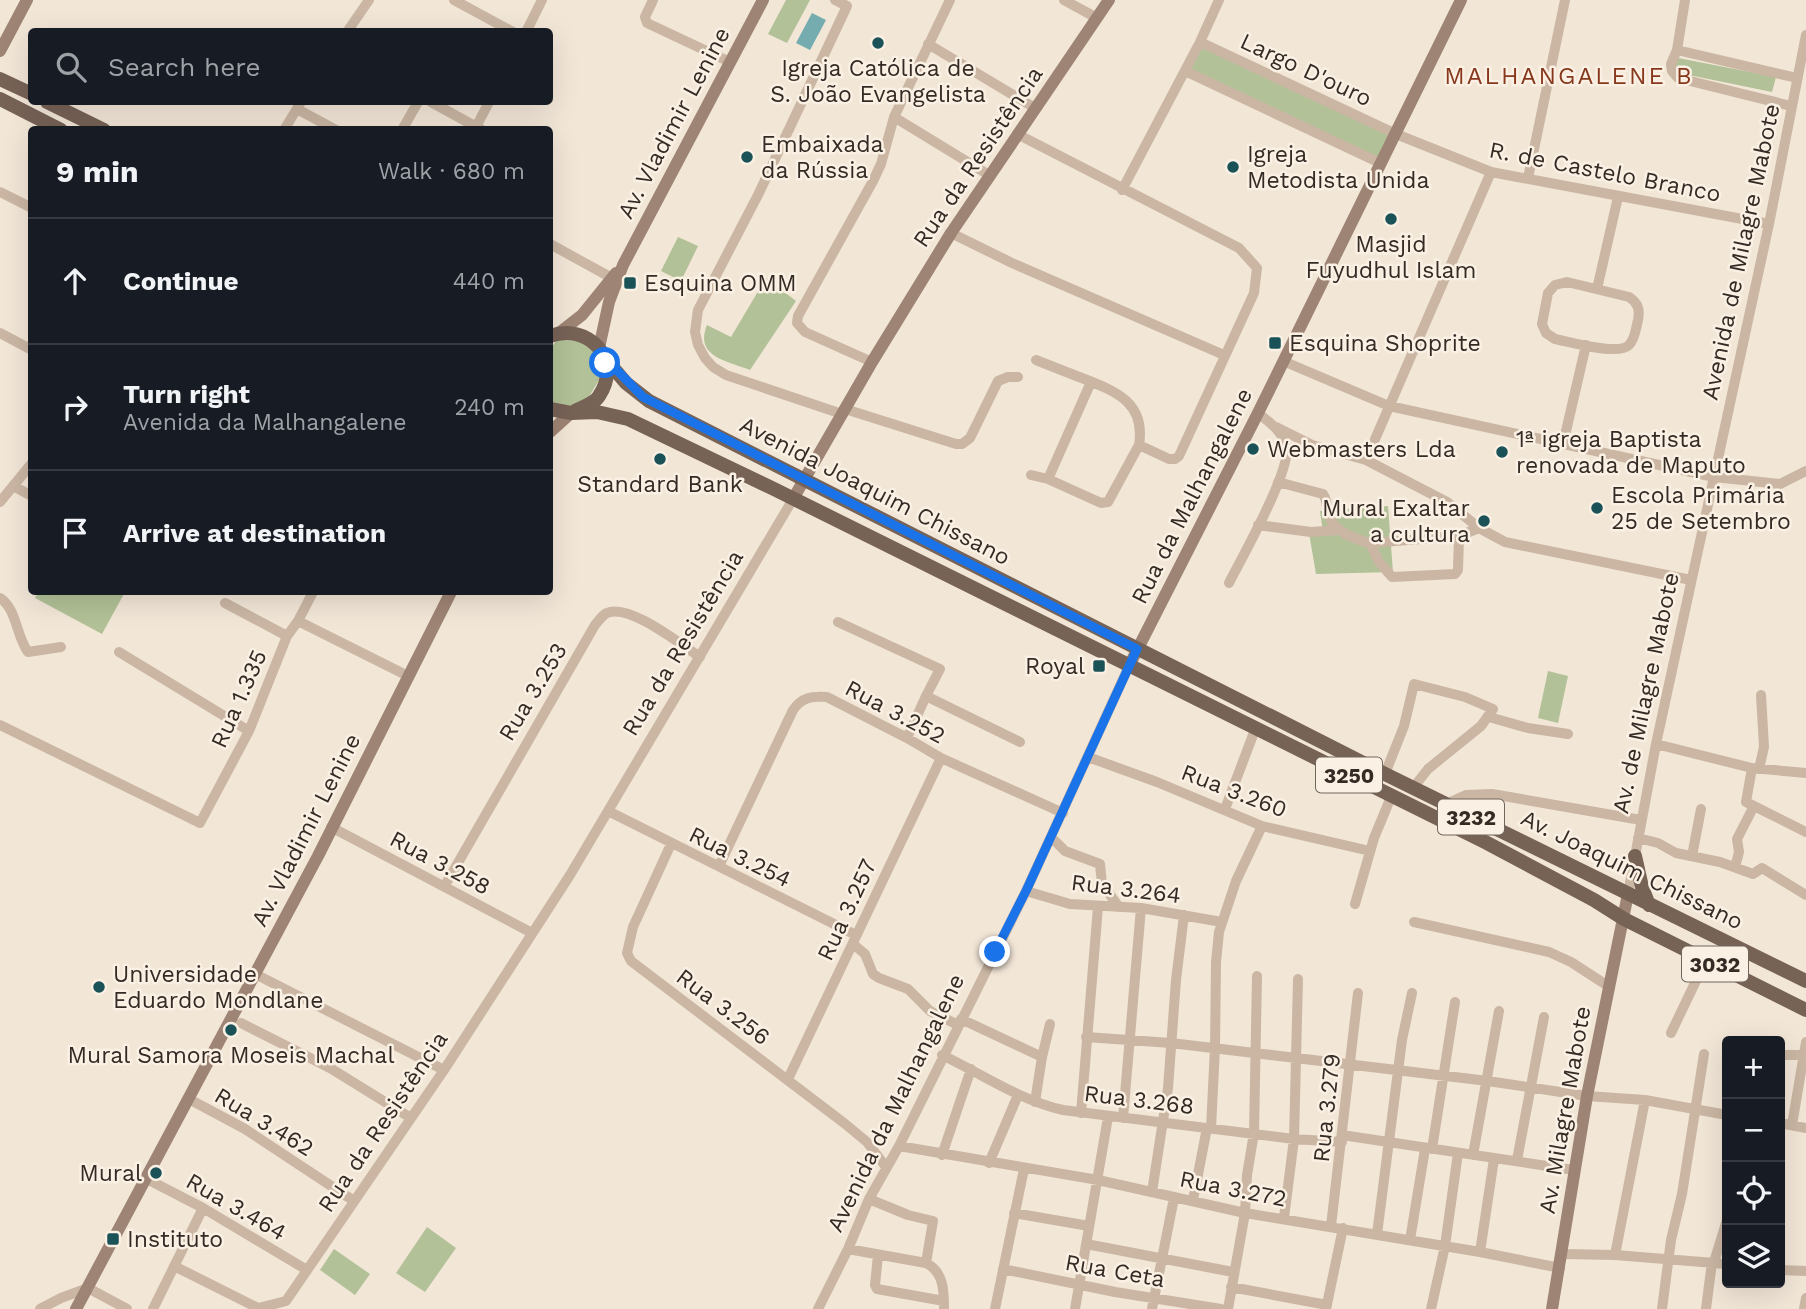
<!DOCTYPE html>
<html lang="en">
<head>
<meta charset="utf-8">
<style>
  body { margin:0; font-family:"Work Sans",sans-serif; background:#242831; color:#f1f3f6 }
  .controls { position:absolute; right:21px; bottom:21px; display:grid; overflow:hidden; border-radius:7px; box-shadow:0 7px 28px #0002 }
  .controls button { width:63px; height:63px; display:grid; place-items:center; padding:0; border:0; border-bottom:2px solid #363941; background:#171b24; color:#f1f3f6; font:35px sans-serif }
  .stop { position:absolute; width:21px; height:21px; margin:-16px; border:5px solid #1a73e8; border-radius:50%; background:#fff }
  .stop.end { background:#1a73e8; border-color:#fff; box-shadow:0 2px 7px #0008 }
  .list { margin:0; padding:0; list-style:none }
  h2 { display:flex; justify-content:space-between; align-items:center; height:91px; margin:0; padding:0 28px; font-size:30px }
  h2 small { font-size:23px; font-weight:400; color:#9ea1a6 }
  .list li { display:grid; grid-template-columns:46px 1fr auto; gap:21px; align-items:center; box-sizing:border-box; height:126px; padding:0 28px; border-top:2px solid #363941 }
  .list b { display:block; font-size:26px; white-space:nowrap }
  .list p { margin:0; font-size:23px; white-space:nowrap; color:#9ea1a6 }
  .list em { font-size:23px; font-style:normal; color:#9ea1a6 }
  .icon { flex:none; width:38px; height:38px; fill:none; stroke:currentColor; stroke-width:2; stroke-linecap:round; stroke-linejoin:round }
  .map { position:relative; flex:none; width:1806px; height:1309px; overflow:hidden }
  .search { position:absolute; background:#171b24; box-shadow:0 7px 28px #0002; left:28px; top:28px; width:525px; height:77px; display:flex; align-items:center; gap:18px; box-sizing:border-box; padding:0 24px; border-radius:7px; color:#9ea1a6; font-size:26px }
  .panel { position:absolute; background:#171b24; box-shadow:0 7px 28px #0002; left:28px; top:126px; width:525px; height:469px; border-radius:7px }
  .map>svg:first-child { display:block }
  .green { fill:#b2c197 }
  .water { fill:#75acb0 }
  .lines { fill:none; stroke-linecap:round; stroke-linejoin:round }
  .street { stroke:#cab6a3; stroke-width:10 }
  .secondary { stroke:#9e8474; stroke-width:12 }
  .primary { stroke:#776256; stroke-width:14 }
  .route { stroke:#1a73e8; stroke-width:9 }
  .poi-dot { fill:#1a5257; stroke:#faf0e3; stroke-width:2.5 }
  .labels { text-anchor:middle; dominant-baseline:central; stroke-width:5; stroke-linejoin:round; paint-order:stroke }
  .shield { fill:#faf0e3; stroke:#70665e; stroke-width:2 }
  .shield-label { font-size:21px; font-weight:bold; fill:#352b25 }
  .poi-label { font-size:23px; fill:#352b25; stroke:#faf0e3; text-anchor:start }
  .street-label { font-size:23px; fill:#352b25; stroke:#faf0e3 }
  .neighbourhood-label { font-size:24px; letter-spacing:2px; fill:#86371c; stroke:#faf0e3 }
</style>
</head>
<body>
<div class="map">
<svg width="1806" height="1309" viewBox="0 0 1806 1309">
  <rect width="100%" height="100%" fill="#f2e6d7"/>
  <path class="green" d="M786,0h24l-23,43 -19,-9z
    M1200,42l196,92 -16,29 -195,-92z
    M1678,58l98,19 -4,15 -93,-19 -4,-5z
    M678,237l20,9 -17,35 -20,-10z
    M766,278l30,23 -46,69c-23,-9 -56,-13 -43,-45l24,12z
    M595,338l8,35 -17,29 -6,6 -30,2v-60l7,-11z
    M1388,506l5,66 -77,2 -7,-41 14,-1 -3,-21z
    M38,592h87l-23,42 -67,-36z
    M1548,671l20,5 -10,47 -20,-5z
    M427,1227l29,21 -31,44 -29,-19z
    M334,1249l36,25 -15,21 -35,-25z"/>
  <path class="water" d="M812,13l14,7 -16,30 -14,-7z"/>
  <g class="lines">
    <path class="street" d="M454,0l59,32
      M653,0l-8,17 2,6 83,39
      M835,0l12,6 -89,189 -60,115 -3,22 3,13 7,13 8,9 13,8 116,39
      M1064,0l33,18
      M347,32l22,-32
      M526,32l16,-32
      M1200,42l196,92 95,38 278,52
      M928,44l107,64
      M1677,50l8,-50
      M1185,71l195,92
      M431,102l51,28
      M1791,106l-113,-28 -6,-7 -1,-7 6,-14 120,28
      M297,109l39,21
      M894,117l95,58
      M476,127l13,-25
      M284,130l17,-28
      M402,130l16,-28
      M1017,134l222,114 18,20 -3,25 -75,163 -4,3h-6l-30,-14
      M1528,178l37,-178
      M1122,190l78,-148 19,-42
      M0,192l32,16
      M951,233l61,30 212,92
      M550,244l62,34
      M1567,282l62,15c9,6 11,12 9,23 -2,8 -3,19 -9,25 -11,11 -58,-3 -74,-6l-9,-6 -4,-9 6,-31 7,-8z
      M1597,289l21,-92
      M0,333l32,17
      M1283,361l106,45 325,71 66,7 26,-13
      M872,362l-67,-30 -8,-9 1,-7 75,-135 8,-17 13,-47 56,-117
      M845,409l111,35h6l8,-6 28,-57 10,-4h10
      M1276,427l36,18 54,15 81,42 32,26 26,14 186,38
      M1563,444l23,-99
      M1366,460l125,-288
      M1031,475l17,4 53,24 7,-1 31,-57c7,-43 -24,-54 -57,-67 -16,-6 -31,-12 -46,-18
      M1048,479l43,-97
      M1278,482l45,12c5,7 3,14 6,22 5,16 26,23 41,27l89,-7 20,-8
      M13,486l19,10
      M0,502l32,-39
      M1258,525l53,7 28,-2
      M1370,543l9,19 13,15 63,-3 3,-4 1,-34
      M1229,583c12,-24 65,-117 57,-138 -5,-15 -17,-23 -28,-32
      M0,598c17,11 16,38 28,54l33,-5
      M225,603l62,33
      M298,621l110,55
      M838,622l102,47 -14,27
      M119,652l130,79
      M1489,717l39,11 40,6
      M0,725l200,98 49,-92 38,-95 11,-15 15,-29
      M907,738l19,-42 94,46
      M1656,744l96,24 54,5
      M1088,757l69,25 105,44 108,25
      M1752,768l-6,34 60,30
      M1759,769l5,-22 -3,-52
      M1385,774l19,-48 10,-42 51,13 28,12 -12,17 -53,43 -15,19
      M1446,804l20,-9 26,-1 149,26
      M1225,809l31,-82
      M608,811l248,124
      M331,827l201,106
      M1051,837l14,14 35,13 2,20 17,23
      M1638,838l20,5 18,10 44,9 33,12 9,-6 44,27
      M671,844l-38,83 -6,26 4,8 213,162 23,19 19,25
      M1692,856l9,-47
      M719,866l74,-156c9,-13 19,-14 34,-13l80,41 34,20 122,55
      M1735,867l4,-15 -2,-13 17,-33
      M444,887l151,-262c3,-3 7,-10 12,-12 22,-10 73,31 93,44
      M1026,891l44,13 71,4 81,14
      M1628,894l28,-150 113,-520 37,-189
      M1355,904l19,-66 17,-41
      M1414,922l135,30 22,10 37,24
      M853,944l12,10 8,20 6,4 29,11 22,22 28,14
      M255,974l189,96
      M961,1019l81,38
      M241,1023l89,45 81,50
      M1671,1033l35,-73
      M1086,1037l85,6 317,38 99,15 58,4 82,15
      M942,1055c40,19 77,45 121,55l231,29 48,3
      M1780,1055h23
      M788,1079l153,-321
      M189,1099l56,30 109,72
      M1035,1102l7,-45 8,-33
      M1081,1113l17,-206
      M1123,1118l18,-210
      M1780,1123l26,5
      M1792,1125l14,-83
      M1211,1128l4,-80 1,-86 3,-30 17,-51 26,-55
      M1342,1135l232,35
      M899,1146l199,34 147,33 235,39 80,16
      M1432,1149l23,-147
      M942,1155l29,-86
      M1473,1155l26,-144
      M1517,1160l27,-143
      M989,1163l29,-68
      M145,1178l58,30 104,62
      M1152,1192l16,-104 8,-108 8,-65
      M869,1199l39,16 25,6 -7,42
      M1193,1200l14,-72
      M1014,1213l75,13
      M1284,1218l10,-79 4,-160
      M1331,1226l27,-233
      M1377,1234l25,-194 10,-47
      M1410,1240l15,-91
      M1086,1244l147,28
      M848,1249l78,14c18,9 18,28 18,46
      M1480,1252l14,-93
      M1563,1254l52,1 112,9
      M878,1255l-3,30 2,4 67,12
      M1615,1255l30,-155
      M1714,1262l13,-42
      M174,1266l82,41
      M1003,1269l112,23 106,17
      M1780,1270l26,1
      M1231,1287l96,18
      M40,1309l21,-11 27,-10 39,21
      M153,1309l50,-101
      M255,1309l31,-8 158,-231 126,-195 223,-376
      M818,1309l30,-60 21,-50 30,-53 127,-255 103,-225
      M995,1309l29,-140
      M1075,1309l33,-192
      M1152,1309l22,-111
      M1228,1309l17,-96 2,-38 7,-42 3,-157
      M1326,1309l17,-81
      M1431,1309l14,-63 13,-93
      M1662,1309l9,-69 11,-46 22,-140
      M1706,1309l6,-47
      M1804,1309l2,-11"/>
    <path class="secondary" d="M0,51l27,-51
      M559,333l23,-18 34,-42
      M599,348l10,-46 14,-37 140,-265
      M550,432l21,-19
      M793,499l79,-137 79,-129 158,-233
      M1129,666l129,-253 203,-413
      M76,1309l242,-453 133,-264
      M1552,1309l35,-213 41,-202"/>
    <path class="primary" d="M0,79l32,15
      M0,99l61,31
      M47,102l57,28
      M550,336c39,-14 73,24 49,60 -4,7 -16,11 -24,15
      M604,357l22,26 23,18 736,373 421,207
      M550,409l21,4 26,-1 31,7 146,70 713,354 107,57 30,19 182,91
      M1635,856l7,31 7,18"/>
  </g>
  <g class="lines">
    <path class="route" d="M605,363l-1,-6 39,40 494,252 -111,242 -31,61"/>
  </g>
  <g class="poi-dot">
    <circle cx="878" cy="43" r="7"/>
    <circle cx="747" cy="157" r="7"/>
    <circle cx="1233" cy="167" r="7"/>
    <circle cx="1391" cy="219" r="7"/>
    <rect x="623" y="276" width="14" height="14" rx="3.5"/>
    <rect x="1268" y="336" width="14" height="14" rx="3.5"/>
    <circle cx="1253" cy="449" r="7"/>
    <circle cx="1502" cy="452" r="7"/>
    <circle cx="660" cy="459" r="7"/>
    <circle cx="1597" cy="508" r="7"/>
    <circle cx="1484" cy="521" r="7"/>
    <rect x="1092" y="659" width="14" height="14" rx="3.5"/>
    <circle cx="99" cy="987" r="7"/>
    <circle cx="231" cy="1030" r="7"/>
    <circle cx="156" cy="1173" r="7"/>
    <rect x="106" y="1232" width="14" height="14" rx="3.5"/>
  </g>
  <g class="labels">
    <g class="shield">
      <rect x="1316" y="757.5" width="66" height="35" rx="5"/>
      <rect x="1438" y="799.5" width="66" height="35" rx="5"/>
      <rect x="1682" y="946.5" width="66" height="35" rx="5"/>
    </g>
    <g class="shield-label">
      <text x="1349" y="775">3250</text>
      <text x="1471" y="817">3232</text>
      <text x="1715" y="964">3032</text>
    </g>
    <g class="poi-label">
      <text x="878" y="68" text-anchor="middle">Igreja Católica de<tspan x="878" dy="26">S. João Evangelista</tspan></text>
      <text x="761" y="144">Embaixada<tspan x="761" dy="26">da Rússia</tspan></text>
      <text x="1247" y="154">Igreja<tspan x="1247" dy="26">Metodista Unida</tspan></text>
      <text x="1391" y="244" text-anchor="middle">Masjid<tspan x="1391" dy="26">Fuyudhul Islam</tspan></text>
      <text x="644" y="283">Esquina OMM</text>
      <text x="1289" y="343">Esquina Shoprite</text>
      <text x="1516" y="439">1ª igreja Baptista<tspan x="1516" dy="26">renovada de Maputo</tspan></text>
      <text x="1267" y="449">Webmasters Lda</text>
      <text x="660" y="484" text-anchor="middle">Standard Bank</text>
      <text x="1611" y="495">Escola Primária<tspan x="1611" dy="26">25 de Setembro</tspan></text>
      <text x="1470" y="508" text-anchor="end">Mural Exaltar<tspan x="1470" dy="26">a cultura</tspan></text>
      <text x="1085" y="666" text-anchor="end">Royal</text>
      <text x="113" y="974">Universidade<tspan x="113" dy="26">Eduardo Mondlane</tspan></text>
      <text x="231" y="1055" text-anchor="middle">Mural Samora Moseis Machal</text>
      <text x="142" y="1173" text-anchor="end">Mural</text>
      <text x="127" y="1239">Instituto</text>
    </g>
    <g class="street-label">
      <text transform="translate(1306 70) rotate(25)">Largo D'ouro</text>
      <text transform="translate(674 123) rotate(-62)">Av. Vladimir Lenine</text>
      <text transform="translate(978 157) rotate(-56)">Rua da Resistência</text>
      <text transform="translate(1605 172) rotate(11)">R. de Castelo Branco</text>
      <text transform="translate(1741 252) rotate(-78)">Avenida de Milagre Mabote</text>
      <text transform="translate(875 491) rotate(27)">Avenida Joaquim Chissano</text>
      <text transform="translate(1192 496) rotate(-63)">Rua da Malhangalene</text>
      <text transform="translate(683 643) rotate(-59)">Rua da Resistência</text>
      <text transform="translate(533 692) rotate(-59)">Rua 3.253</text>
      <text transform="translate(1646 693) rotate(-78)">Av. de Milagre Mabote</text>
      <text transform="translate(239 699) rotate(-66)">Rua 1.335</text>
      <text transform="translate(895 712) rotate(28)">Rua 3.252</text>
      <text transform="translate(1234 791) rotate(21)">Rua 3.260</text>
      <text transform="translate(306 830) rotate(-63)">Av. Vladimir Lenine</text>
      <text transform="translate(740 857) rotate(26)">Rua 3.254</text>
      <text transform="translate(440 863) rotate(28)">Rua 3.258</text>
      <text transform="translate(1632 870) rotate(26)">Av. Joaquim Chissano</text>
      <text transform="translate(1126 889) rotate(7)">Rua 3.264</text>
      <text transform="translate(847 910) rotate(-65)">Rua 3.257</text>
      <text transform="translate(723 1007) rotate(37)">Rua 3.256</text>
      <text transform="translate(1139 1100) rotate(7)">Rua 3.268</text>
      <text transform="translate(896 1103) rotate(-64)">Avenida da Malhangalene</text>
      <text transform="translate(1327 1108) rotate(-84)">Rua 3.279</text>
      <text transform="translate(1565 1110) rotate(-80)">Av. Milagre Mabote</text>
      <text transform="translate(264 1122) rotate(31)">Rua 3.462</text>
      <text transform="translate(383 1122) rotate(-56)">Rua da Resistência</text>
      <text transform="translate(1233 1189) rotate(11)">Rua 3.272</text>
      <text transform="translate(236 1207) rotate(30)">Rua 3.464</text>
      <text transform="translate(1115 1271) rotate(10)">Rua Ceta</text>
    </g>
    <g class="neighbourhood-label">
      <text x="1569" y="76">MALHANGALENE B</text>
    </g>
  </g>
</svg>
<div class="controls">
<button>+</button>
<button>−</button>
<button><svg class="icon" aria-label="locate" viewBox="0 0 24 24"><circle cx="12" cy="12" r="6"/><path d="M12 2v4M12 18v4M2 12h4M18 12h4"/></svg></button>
<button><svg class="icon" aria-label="layers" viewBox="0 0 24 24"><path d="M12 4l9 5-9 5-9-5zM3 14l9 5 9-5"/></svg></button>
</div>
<div class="stop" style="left:605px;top:363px"></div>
<div class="stop end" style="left:995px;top:952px"></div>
<div class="search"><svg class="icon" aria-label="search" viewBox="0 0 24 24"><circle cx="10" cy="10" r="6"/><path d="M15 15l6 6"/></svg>Search here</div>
<section class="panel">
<h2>9 min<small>Walk · 680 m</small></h2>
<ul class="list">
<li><svg class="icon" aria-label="ahead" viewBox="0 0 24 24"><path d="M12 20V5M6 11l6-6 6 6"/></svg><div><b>Continue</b></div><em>440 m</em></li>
<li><svg class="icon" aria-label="right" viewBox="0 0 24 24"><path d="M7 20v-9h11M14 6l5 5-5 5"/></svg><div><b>Turn right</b><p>Avenida da Malhangalene</p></div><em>240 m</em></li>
<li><svg class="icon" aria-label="arrive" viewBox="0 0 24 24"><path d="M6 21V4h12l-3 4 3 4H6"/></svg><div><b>Arrive at destination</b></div></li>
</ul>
</section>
</div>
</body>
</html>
